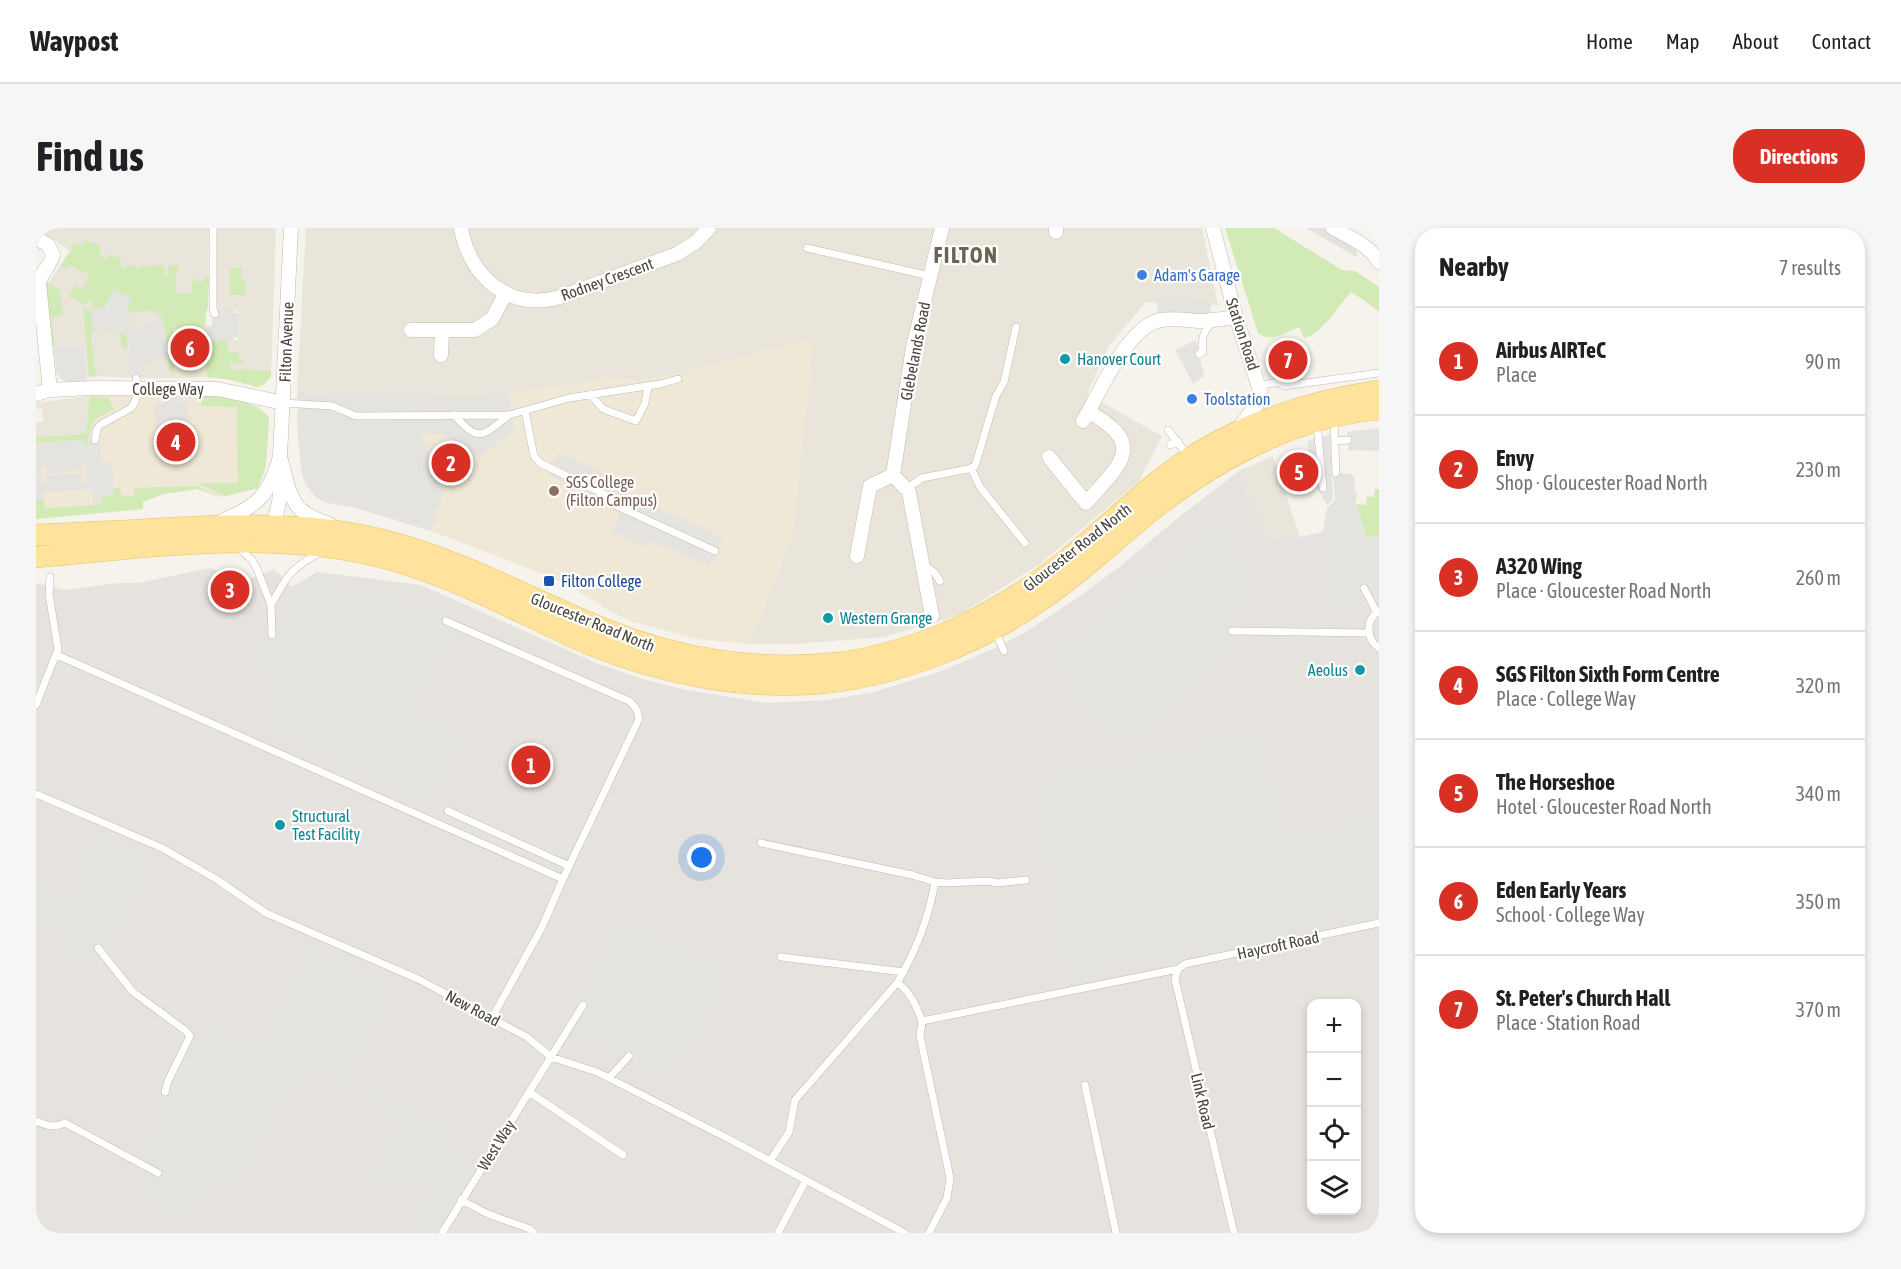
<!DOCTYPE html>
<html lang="en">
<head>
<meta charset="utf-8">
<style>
  body { margin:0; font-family:"Asap Condensed",sans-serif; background:#f6f6f6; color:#202124 }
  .controls { position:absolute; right:18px; bottom:18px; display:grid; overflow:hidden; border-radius:12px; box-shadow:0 3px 9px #0003 }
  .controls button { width:54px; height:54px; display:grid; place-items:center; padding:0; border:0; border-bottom:2px solid #e0e0e0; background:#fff; color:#202124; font:30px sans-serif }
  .you { position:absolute; left:666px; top:630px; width:21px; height:21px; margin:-15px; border:4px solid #fff; border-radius:50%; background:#1a73e8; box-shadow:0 0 0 9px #1a73e833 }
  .badge { display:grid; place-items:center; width:39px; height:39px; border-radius:50%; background:#d93025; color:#fff; font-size:20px; font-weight:700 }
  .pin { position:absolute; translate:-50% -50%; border:3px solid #fff; box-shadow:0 2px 6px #0006 }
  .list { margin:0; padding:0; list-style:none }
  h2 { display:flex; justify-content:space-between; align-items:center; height:78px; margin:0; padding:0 24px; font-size:26px }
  h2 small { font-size:20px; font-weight:400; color:#757577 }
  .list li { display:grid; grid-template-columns:39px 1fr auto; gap:18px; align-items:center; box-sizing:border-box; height:108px; padding:0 24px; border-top:2px solid #e0e0e0 }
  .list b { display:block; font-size:22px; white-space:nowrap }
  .list p { margin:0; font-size:20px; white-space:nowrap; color:#757577 }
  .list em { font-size:20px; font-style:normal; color:#757577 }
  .icon { flex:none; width:33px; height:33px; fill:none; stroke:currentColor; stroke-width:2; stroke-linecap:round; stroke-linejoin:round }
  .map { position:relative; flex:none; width:1343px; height:1005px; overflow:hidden; border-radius:24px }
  header { display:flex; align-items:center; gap:36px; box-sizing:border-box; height:84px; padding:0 30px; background:#fff; border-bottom:2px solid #e0e0e0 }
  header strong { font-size:28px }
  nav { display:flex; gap:33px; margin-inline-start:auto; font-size:21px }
  .intro { display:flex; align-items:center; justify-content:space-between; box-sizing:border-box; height:144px; padding:0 36px }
  h1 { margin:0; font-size:42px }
  .button { padding:15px 27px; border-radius:24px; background:#d93025; color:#fff; font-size:21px; font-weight:700 }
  main { display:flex; gap:36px; padding:0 36px }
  aside { flex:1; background:#fff; border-radius:24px; box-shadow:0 3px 9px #0003 }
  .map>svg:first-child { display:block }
  .residential { fill:#eae5da }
  .industrial { fill:#e6e2dd; fill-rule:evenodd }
  .education { fill:#efe8d6 }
  .green { fill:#d2eab5 }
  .parking { fill:#e5e3e0 }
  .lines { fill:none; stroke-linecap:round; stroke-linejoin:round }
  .service-casing { stroke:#c2bbae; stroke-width:8 }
  .minor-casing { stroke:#c2bbae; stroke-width:15 }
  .primary-casing { stroke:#e6c16a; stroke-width:22 }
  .service { stroke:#fff; stroke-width:7 }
  .minor { stroke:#fff; stroke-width:14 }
  .primary { stroke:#ffe39c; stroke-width:21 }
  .shop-dot { fill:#3f7fe0; stroke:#fff; stroke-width:2 }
  .culture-dot { fill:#0f9aa8; stroke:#fff; stroke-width:2 }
  .education-dot { fill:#8d6e63; stroke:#fff; stroke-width:2 }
  .transit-dot { fill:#1a4fb4; stroke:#fff; stroke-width:2 }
  .labels { text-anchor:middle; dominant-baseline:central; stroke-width:4.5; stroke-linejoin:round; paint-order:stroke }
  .shop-label { font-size:16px; fill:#366cbe; stroke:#fff; text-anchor:start }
  .street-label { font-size:16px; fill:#4b4439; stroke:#fff }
  .culture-label { font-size:16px; fill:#0d838f; stroke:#fff; text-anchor:start }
  .education-label { font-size:16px; fill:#785e54; stroke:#fff; text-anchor:start }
  .transit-label { font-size:16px; fill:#164399; stroke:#fff; text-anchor:start }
  .district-label { font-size:22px; font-weight:bold; letter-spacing:1.5px; fill:#6e6250; stroke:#fff }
</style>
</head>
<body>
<header>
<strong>Waypost</strong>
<nav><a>Home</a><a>Map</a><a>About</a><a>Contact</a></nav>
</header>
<div class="intro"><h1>Find us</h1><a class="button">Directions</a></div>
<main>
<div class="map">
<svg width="1343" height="1005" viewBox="0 0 1343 1005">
  <rect width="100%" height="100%" fill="#f6f3ec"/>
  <path class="residential" d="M0,0h173l-1,78 -35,3 1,69h-32l-4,-8 -1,-4 4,-5 27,-2 -15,-48 2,14 -25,3 -12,-1 9,11 5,40 -32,-2 -13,1 -3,-33 -33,3 -4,-65h2l21,-31z
    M180,0h59l1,3 -5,146 -8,8 -6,2 -26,-7 -24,-3 -1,-37h32l1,-29 -23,-3z
    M270,0h896l16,77 -72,-3 -38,45 -21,47 75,42 -23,45 -99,83 -81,51 -75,22 -90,7h-45l44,-110 -119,-160 -36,7 -28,-3 -128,20 -185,-6z
    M51,168h3l-4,38 -50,3v-14l7,-1 -1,-14 -6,1v-6z
    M1237,228l27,81 -31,6 -30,-72z"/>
  <path class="industrial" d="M1203,243l36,85 104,-20v697h-1343v-650l28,7 54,-7h20l72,-15 35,13 29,-12 18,18 25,-15 104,13 175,78 46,16 44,11 81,13 62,-3 45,-8 68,-21 53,-23 29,-15 56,-37 43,-32 52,-44zM1276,776h44v206h-44z"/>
  <path class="education" d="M136,81l34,8 1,60 -33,1z
    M772,112l4,7 -19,187 -44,110 -52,-5 -64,-17 -23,-11 -36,-22 -33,-16 -110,-42 -75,-23 -32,-6 -8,-5 -10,-12 -4,-11 -4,-36 -1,-46 185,6 128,-20 28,3 36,-7z
    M54,168h125l21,4 23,7 10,10 -3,49 -8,22 -39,9 -21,-8 -35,5 -20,8v7l-107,10v-82l50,-3z"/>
  <path class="green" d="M1189,0h49l68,42 13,1 24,16v25l-14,-11 -14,-9c-10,11 -33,46 -47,46l-5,-11c-13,5 -29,17 -41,6z
    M49,12l15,5v12l7,2 2,-5 12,5 -2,7 6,3 2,-5 13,5 1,-4 23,1v10l4,1 1,-12h9v7l-2,1v20h16v-17l3,5 6,1 8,-7 -1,31 -3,13v8l-32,2 1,42 -2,1 -3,-1c-2,-14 0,-59 -17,-61 -7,0 -16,2 -24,3l2,15 -3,-20 -35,1h-1l3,-7 -5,-2 -3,5 -17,-9 7,-11 6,5 8,-15 -21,-10 -4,4 -5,-3 11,-16 2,-7 9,3z
    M194,40h12l-1,12h5l-1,15h-15z
    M11,54l13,8 3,26 -12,1 4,30h-4l-6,-53z
    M47,78l8,6 2,18 25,-3 9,11 1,10h-6l-3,-20 -27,3 -1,2 4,41h3v2l-9,1z
    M170,112h22v12l11,1v7h4v4l-13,-1v6l41,2v6l-8,8 -6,2 -26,-7 -24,-3z
    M54,168l18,1 6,12 -17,9 -5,7 -6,24h-1l-1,-9 -48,3v-6l50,-3z
    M165,168c26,0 49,3 68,21l-3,49 -8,22 -32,8 -29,-13h41l-1,-76 -36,-1z
    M160,258l24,11 -22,-8 -35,5 -20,8v7l-107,10v-19h7v-8l1,16 58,-3v-9l11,-1v-7h7l1,8h13v-8z
    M1339,261h4v47l-13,2 -10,-34 10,1 1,-9 7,1z"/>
  <path class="parking" d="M1270,0h27l23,19 2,11z
    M78,61l18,9 -6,13 4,17 25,-3 -2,-15 7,4 3,6 5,39 -25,3 -2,-1 -4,5 5,12h-10l-5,-40 -7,-10 -27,2 -2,-21 13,-1z
    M1120,70l55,5 -1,18h-50z
    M181,81l18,1v3h4l-1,25 -4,-1 -1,4 -27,-1 -1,-14h7v-7z
    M1160,112l8,36 -11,8 -18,-34z
    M48,116l3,37 -18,1 -7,-2 -6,-7 -2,-26z
    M261,164l185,6 25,-4 7,36 -34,26 -35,-21 -25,-3 23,62 -12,37 -75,-23 -32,-6 -8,-5 -10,-12 -4,-11 -4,-36z
    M127,168h18l-1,6h8v24l-33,1v-24h10z
    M1343,200v23l-25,-1 -1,1h-5l-1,-19z
    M1294,206l3,65 -6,6 -13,-21 -7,-43z
    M48,212l1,9 3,-4 1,-5h11l1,22 11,1 1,32 -11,1v9h-9l-1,-16 -49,3v8h-7v-24h5l1,7h4v-7l35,-2 1,9 5,-1 -1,-17h-6l1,6 -35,3v-8l-5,1v7h-5v-31z
    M522,224l69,32 -3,8 99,46 -14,28 -59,-26 -4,7 -34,-15 8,-20 -71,-37z
    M1297,245l19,1v2h3l-1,16h3l-1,12 10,35 13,-3v52l-3,-2 -4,5 -13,5 1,11 -17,4 -9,-2 -10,-9 -9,-32 9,-3 -3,-16 42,-10 -88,17 -6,-13 54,-11 4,-24 8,-8z
    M1183,287l42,56 -29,84 -33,27 6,8 -79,61 -6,-7 -11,4 -69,-90z
    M278,346l95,22 42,17 6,18 -37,81 50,24 -34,77 -171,-78 -9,-99 26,-2 6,-35 10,-14z
    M1230,496l21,108 92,-19v102l-314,68 -40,-204z
    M57,599l70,30 -48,102 -17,-8 -10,20 -25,-13 -8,-17 -19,-11v-51l30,13z
    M580,680l119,59 -47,96 -11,-6 -12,23 -98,-49 10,-19 -10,-5z
    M271,712l93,44 -46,90 104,54 -8,21 26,16 -40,68h-35l27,-45 -14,-5 -29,19 -24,-13 34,-69 -88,-46 -68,124 -23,-11 -30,41 -54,-28 21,-38 -16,-7 65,-137 54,26z"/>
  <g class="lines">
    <g class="service-casing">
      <path id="service" d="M177,0v80l2,6
        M771,20l123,28
        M1163,126l4,-2c-2,-13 0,-21 10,-30
        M1223,158l19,-4 6,4 95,-13
        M554,166l13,15 33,12 9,-18 3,-17
        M248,175l48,3 24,10 153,-1 60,-17 91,-14 18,-5
        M489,183l9,45 6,7 66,32 11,11 98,45
        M418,187c26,29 28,21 55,0
        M1298,192l2,53
        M1281,196l6,64
        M1132,202l20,26
        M59,212l2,-11 3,-4 31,-17c8,-10 6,-18 5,-30
        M1299,213l13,-1
        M1134,217l8,-4
        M935,240l9,19 45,56
        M870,261l16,-11 46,-9 7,-3 21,-70 8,-14 12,-55
        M203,320l13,12 5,9 14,36 1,30
        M887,336l11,8 6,9
        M1328,360l12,23
        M235,377c15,-28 19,-36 48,-52
        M1343,383c-14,9 -13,28 0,37
        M410,393l183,80c6,6 11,10 9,20l-75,158
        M959,403l9,20
        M1196,403l136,2
        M21,427l506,224 -21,48 -50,91
        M0,477l22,-56 -9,-55 1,-17
        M0,566l126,54 54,31 50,34 152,66 109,58 24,20 46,15 130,66 178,95
        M412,583l121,55
        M725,615l151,32 23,7 10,1 44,-2 8,2 29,-3
        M62,720l35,44 53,39 4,5 -22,45 -3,11
        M745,729l123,15
        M1142,741l-3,10 59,254
        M861,755c13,7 20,25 25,38l256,-52 7,-5 194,-41
        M886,793l-2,15 30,142 -3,20 -18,35
        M573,850l20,-22
        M1049,857l31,148
        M493,864l94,63
        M0,893c11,5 18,7 29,2l93,50
        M734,933l19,-29 6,-32 102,-117c18,-30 32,-67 38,-101
        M425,972l27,14 42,15 4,4
        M406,1005l141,-228
        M742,1005l28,-53
        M1339,1005l4,-1"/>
    </g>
    <g class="minor-casing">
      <path id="minor" d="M425,0c8,48 48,84 99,69l117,-43 19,-12 13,-14
        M1020,0v4
        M1177,0l23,89 24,74 -3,13 -18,24
        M1297,0c16,9 36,17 46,34
        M0,10l12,7 5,10c-2,10 -12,17 -14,28l11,107
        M375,102h64l17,-11 14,-26
        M405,127l1,-25
        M0,166l14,-4 42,-2 125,1 67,14
        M1047,193c17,-28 44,-95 78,-101 13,-2 25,0 38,1 12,0 24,-2 37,-4
        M244,229c5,16 8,41 21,53 8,7 20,11 30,15
        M1013,229l37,46c34,-39 62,-58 3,-91
        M182,295c39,-18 49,-23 62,-66l11,-229
        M236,305l7,-31 3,-27
        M821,328l13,-70 23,-11
        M896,388l-23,-124 -16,-17 20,-128 29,-119"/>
    </g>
    <g class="primary-casing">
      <path id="primary" d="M0,307c46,-2 92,-4 137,-7 71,-3 140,-6 209,12 78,19 148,59 222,89 73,30 155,43 234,34 84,-11 163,-51 228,-103 45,-36 86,-80 135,-109 54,-32 117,-51 178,-60
        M0,329c118,-10 236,-29 353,2 70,19 134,56 200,85 72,30 155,46 234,39 78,-8 157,-40 221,-85 38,-26 71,-58 107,-87 66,-52 143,-94 228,-102"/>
    </g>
    <use href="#service" class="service"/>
    <use href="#minor" class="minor"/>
    <use href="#primary" class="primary"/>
  </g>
  <g class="shop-dot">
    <circle cx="1106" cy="47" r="6"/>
    <circle cx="1156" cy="171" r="6"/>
  </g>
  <g class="culture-dot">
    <circle cx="1029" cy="131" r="6"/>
    <circle cx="792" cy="390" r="6"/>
    <circle cx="1324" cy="442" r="6"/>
    <circle cx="244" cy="597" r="6"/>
  </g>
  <circle class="education-dot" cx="518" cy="263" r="6"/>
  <rect class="transit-dot" x="507" y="347" width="12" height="12" rx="3"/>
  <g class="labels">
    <g class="shop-label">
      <text x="1118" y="47">Adam's Garage</text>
      <text x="1168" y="171">Toolstation</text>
    </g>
    <g class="street-label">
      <text transform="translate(571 51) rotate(-20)">Rodney Crescent</text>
      <text transform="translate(1207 106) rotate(72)">Station Road</text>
      <text transform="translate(250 114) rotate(-88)">Filton Avenue</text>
      <text transform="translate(879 123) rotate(-79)">Glebelands Road</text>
      <text x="132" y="161">College Way</text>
      <text transform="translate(1041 319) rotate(-38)">Gloucester Road North</text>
      <text transform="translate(557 394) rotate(22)">Gloucester Road North</text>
      <text transform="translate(1242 717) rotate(-12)">Haycroft Road</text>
      <text transform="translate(437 780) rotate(28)">New Road</text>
      <text transform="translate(1167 873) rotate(77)">Link Road</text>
      <text transform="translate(460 917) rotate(-58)">West Way</text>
    </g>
    <g class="culture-label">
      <text x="1041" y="131">Hanover Court</text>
      <text x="804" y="390">Western Grange</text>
      <text x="1312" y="442" text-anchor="end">Aeolus</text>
      <text x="256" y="588">Structural<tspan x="256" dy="18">Test Facility</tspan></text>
    </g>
    <g class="education-label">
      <text x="530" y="254">SGS College<tspan x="530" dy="18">(Filton Campus)</tspan></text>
    </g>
    <g class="transit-label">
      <text x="525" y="353">Filton College</text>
    </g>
    <g class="district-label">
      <text x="930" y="27">FILTON</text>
    </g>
  </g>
</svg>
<div class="controls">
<button>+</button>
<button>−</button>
<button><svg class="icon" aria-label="locate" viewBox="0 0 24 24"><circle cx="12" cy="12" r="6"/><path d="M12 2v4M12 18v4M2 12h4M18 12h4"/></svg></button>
<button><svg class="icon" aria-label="layers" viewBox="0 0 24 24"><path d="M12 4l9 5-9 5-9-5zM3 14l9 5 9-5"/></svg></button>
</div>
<div class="you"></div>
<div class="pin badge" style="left:495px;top:537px">1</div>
<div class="pin badge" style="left:415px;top:235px">2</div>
<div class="pin badge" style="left:194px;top:362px">3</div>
<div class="pin badge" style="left:140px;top:214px">4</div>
<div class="pin badge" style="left:1263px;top:244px">5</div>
<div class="pin badge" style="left:154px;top:120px">6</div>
<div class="pin badge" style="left:1252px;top:132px">7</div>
</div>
<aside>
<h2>Nearby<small>7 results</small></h2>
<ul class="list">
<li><span class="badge">1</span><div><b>Airbus AIRTeC</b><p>Place</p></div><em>90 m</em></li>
<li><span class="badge">2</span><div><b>Envy</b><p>Shop · Gloucester Road North</p></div><em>230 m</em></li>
<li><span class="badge">3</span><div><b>A320 Wing</b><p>Place · Gloucester Road North</p></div><em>260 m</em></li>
<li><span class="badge">4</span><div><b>SGS Filton Sixth Form Centre</b><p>Place · College Way</p></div><em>320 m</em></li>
<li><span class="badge">5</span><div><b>The Horseshoe</b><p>Hotel · Gloucester Road North</p></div><em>340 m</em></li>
<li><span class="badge">6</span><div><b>Eden Early Years</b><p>School · College Way</p></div><em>350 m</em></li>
<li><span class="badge">7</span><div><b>St. Peter's Church Hall</b><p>Place · Station Road</p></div><em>370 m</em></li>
</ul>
</aside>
</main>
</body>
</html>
